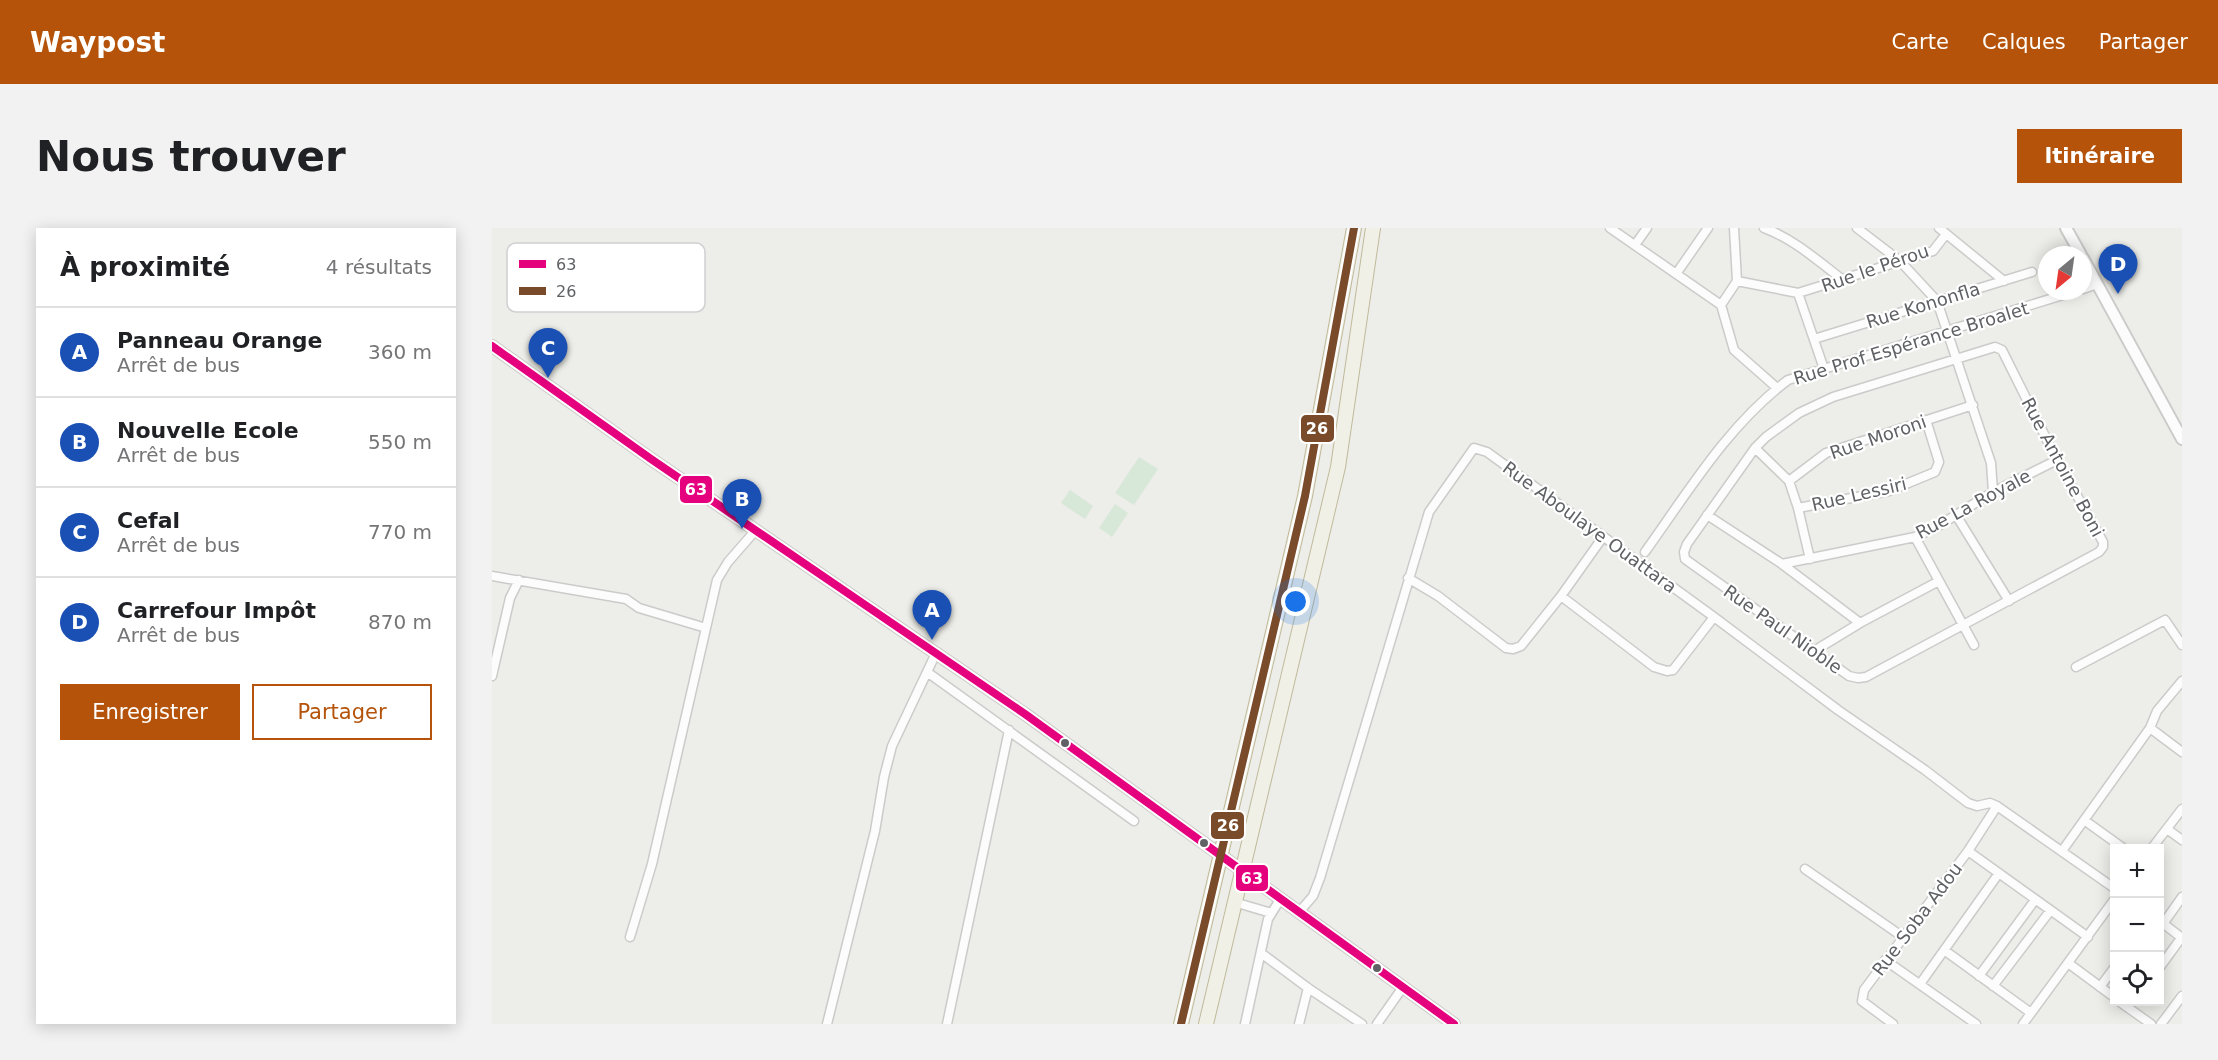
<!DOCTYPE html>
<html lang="fr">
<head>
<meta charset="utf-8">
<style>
  body { margin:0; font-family:"DejaVu Sans",sans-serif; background:#f2f2f2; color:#202124 }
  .controls { position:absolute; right:18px; bottom:18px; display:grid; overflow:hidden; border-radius:0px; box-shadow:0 3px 15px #0003 }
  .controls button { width:54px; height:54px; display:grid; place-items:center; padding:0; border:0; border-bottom:2px solid #e0e0e0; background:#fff; color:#202124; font:30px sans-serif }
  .compass { position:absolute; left:1546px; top:18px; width:54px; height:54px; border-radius:50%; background:#fff; box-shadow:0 3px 15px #0003; rotate:209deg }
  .you { position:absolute; left:804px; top:374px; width:21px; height:21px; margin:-15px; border:4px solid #fff; border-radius:50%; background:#1a73e8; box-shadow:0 0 0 9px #1a73e833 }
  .badge { display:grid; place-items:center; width:39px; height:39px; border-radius:50%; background:#b45309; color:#fff; font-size:20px; font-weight:700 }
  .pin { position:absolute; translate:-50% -50px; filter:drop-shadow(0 2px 3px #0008) }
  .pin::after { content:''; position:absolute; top:32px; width:21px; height:18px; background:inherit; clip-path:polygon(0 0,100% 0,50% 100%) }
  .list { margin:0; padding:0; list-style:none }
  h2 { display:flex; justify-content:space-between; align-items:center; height:78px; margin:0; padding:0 24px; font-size:26px }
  h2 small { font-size:20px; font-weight:400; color:#757577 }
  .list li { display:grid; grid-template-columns:39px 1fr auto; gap:18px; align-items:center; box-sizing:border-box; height:90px; padding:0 24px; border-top:2px solid #e0e0e0 }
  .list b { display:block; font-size:22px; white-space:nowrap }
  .list p { margin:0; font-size:20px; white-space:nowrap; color:#757577 }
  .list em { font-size:20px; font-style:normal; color:#757577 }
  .actions { display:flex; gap:12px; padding:18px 24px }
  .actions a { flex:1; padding:14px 0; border:2px solid #b45309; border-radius:0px; text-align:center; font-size:21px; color:#b45309 }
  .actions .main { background:#b45309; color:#fff }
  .icon { flex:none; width:33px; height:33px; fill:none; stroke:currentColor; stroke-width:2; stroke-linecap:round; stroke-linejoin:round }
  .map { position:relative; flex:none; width:1690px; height:796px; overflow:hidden; border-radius:0px }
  header { display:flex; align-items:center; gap:36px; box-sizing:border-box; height:84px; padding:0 30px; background:#b45309; color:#fff }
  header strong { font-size:28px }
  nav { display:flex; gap:33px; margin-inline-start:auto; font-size:21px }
  .intro { display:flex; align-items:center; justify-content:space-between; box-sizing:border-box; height:144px; padding:0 36px }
  h1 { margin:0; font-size:42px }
  .button { padding:15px 27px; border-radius:0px; background:#b45309; color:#fff; font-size:21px; font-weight:700 }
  main { display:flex; gap:36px; padding:0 36px }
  aside { flex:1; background:#fff; border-radius:0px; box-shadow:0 3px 15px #0003 }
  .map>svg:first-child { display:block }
  .green { fill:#d8e8d8 }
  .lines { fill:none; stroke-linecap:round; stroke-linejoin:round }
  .minor-casing { stroke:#cbcbca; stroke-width:11 }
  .tertiary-casing { stroke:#cbcbca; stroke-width:14 }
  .trunk-casing { stroke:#c0ba9a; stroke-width:16 }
  .minor { stroke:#fcfcfc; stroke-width:8 }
  .tertiary { stroke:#fcfcfc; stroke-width:10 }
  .trunk { stroke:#f0f0e7; stroke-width:14 }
  .bus-1-casing { stroke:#fff; stroke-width:12 }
  .bus-2-casing { stroke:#fff; stroke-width:12 }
  .bus-1 { stroke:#e5007d; stroke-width:8 }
  .bus-2 { stroke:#7a4b2a; stroke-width:8 }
  .bus-dot { fill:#5f6165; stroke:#fff; stroke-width:2 }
  .labels { text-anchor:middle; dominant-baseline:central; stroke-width:4.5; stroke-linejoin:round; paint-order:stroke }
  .street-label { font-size:18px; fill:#5f6165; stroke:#fff }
  .key { fill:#fff; stroke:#cfd0d1; stroke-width:1.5 }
  .key-label { font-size:16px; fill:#5f6165 }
  .line-badge { stroke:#fff; stroke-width:2 }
  .badge-label { font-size:16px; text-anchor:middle; font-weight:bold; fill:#fff }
</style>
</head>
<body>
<header>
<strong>Waypost</strong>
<nav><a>Carte</a><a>Calques</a><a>Partager</a></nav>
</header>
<div class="intro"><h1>Nous trouver</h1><a class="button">Itinéraire</a></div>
<main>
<aside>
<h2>À proximité<small>4 résultats</small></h2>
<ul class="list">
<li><span class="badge" style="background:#1a4fb4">A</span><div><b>Panneau Orange</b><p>Arrêt de bus</p></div><em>360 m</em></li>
<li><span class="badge" style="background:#1a4fb4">B</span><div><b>Nouvelle Ecole</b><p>Arrêt de bus</p></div><em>550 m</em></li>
<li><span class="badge" style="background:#1a4fb4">C</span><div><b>Cefal</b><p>Arrêt de bus</p></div><em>770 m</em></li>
<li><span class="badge" style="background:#1a4fb4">D</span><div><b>Carrefour Impôt</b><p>Arrêt de bus</p></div><em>870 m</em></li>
</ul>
<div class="actions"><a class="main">Enregistrer</a><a>Partager</a></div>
</aside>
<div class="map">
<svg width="1690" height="796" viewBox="0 0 1690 796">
  <rect width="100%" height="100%" fill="#edede9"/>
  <path class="green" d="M647,229l19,12 -24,36 -19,-12z
    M578,262l23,16 -8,13 -24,-16z
    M623,276l13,9 -16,24 -13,-9z"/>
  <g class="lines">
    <g class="minor-casing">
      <path id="minor" d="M1118,0l111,77 13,45 43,38
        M1272,0c30,11 54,33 79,52
        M1365,0l43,33 37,40 54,162 2,29
        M1447,0l65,53
        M1143,17l12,-17
        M1184,46l32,-46
        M1245,53l61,12 26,76
        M1591,61l14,-5
        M1306,65l135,-42 13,-17
        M1229,77l16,-24 -3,-53
        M1322,111l218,-67
        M1503,119l7,3 55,110 46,82v5l-4,5 -233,125 -8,1 -9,-2 -164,-117 -1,-7 3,-8 68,-96 11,-11 33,-24 34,-16z
        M1263,220l34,33 9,27 12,51
        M1297,253l37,-28 147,-48
        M1306,280l91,-17 46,-19 4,-10 -13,-42
        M1215,287l75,49 78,59
        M1464,287l53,86
        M1423,309l59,108
        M1153,324c43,-60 83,-127 143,-172l288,-89
        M1290,336l133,-27 20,-9 58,-36 64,-32
        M0,348l134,23 13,9 67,20
        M916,350l30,18 68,52 7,1 8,-3 40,-50 93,71 13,4 6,-1 41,-53
        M1069,368l42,-59
        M1322,423l46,-28 79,-42
        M1584,439l89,-47 17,25
        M435,444l207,149
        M0,448l18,-78 9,-18
        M1658,500l7,-17 25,-30
        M1592,592l39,28
        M1675,601l15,11
        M1660,620l30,-39
        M1476,623l120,86
        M1570,623l88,-123 32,24
        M1313,641l98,68
        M742,674l37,11
        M808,683l13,-15 7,-18 109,-366 45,-64 13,4 227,165 124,93 87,60 43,33 9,3 13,-3 7,3 117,82
        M1668,693l22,17
        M1671,696l19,-27
        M138,709l22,-73 65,-284 11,-18 27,-31
        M1452,722l87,63
        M769,725l47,35 54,36
        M1393,732l91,64
        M1576,735l46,34
        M1668,739l21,-29
        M1487,748l56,-76
        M1428,756l79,-111
        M1501,758l57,-75
        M1608,759l14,-19
        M1628,774l31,22
        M335,796l48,-193 9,-54 8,-31 44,-93
        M455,796l62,-294
        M753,796l23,-105 13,-21
        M807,796l9,-36
        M885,796l26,-37
        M1401,796l-31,-23 2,-11 104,-139 29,-45
        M1531,796l91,-124
        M1669,796l21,-28"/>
    </g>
    <g class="tertiary-casing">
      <path id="tertiary" d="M1574,0l15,27
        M1591,30l99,181
        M0,118l159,113 374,255 429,310"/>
    </g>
    <g class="trunk-casing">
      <path id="trunk" d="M689,796l124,-528 49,-268
        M714,796l132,-557 35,-239"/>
    </g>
    <use href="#minor" class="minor"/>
    <use href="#tertiary" class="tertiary"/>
    <use href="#trunk" class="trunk"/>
    <g class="bus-1-casing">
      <path id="bus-1" d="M0,118l159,113 374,255 429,310"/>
    </g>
    <g class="bus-2-casing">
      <path id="bus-2" d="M689,796l124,-528 49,-268"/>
    </g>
    <use href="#bus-1" class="bus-1"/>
    <use href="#bus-2" class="bus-2"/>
  </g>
  <g class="bus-dot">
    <circle cx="573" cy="515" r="5"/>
    <circle cx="712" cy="615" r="5"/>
    <circle cx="885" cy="740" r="5"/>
  </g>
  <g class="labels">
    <g class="street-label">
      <text transform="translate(1383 40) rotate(-19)">Rue le Pérou</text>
      <text transform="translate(1431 77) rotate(-17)">Rue Kononfla</text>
      <text transform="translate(1419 115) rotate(-17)">Rue Prof Espérance Broalet</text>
      <text transform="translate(1386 209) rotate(-19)">Rue Moroni</text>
      <text transform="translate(1571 239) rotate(62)">Rue Antoine Boni</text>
      <text transform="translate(1367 266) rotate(-13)">Rue Lessiri</text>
      <text transform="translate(1481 276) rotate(-28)">Rue La Royale</text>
      <text transform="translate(1098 299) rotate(36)">Rue Aboulaye Ouattara</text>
      <text transform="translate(1291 401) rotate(35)">Rue Paul Nioble</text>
      <text transform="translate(1425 691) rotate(-53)">Rue Soba Adou</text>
    </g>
  </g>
  <rect x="15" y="15" width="198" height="69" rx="9" class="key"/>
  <rect x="27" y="32" width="27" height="8" fill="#e5007d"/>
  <rect x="27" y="59" width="27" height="8" fill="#7a4b2a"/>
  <g class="key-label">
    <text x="64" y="42">63</text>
    <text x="64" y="69">26</text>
  </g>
  <g class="line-badge">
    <rect x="808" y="186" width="35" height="29" rx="6" fill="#7a4b2a"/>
    <rect x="187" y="247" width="34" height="29" rx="6" fill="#e5007d"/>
    <rect x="718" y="583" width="35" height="29" rx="6" fill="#7a4b2a"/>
    <rect x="743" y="636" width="34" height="28" rx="6" fill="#e5007d"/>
  </g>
  <g class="badge-label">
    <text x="825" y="206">26</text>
    <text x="204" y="267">63</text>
    <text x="736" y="603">26</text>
    <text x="760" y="656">63</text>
  </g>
</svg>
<div class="controls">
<button>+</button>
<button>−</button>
<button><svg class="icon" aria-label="locate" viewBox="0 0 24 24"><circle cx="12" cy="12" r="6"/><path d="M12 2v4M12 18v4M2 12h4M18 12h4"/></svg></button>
</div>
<svg class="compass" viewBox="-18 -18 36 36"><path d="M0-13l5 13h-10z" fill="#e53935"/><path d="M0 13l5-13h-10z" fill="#757577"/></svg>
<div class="you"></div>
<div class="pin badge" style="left:440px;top:412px;background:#1a4fb4">A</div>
<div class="pin badge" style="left:250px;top:301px;background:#1a4fb4">B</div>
<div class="pin badge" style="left:56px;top:150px;background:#1a4fb4">C</div>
<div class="pin badge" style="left:1626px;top:66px;background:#1a4fb4">D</div>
</div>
</main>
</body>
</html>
